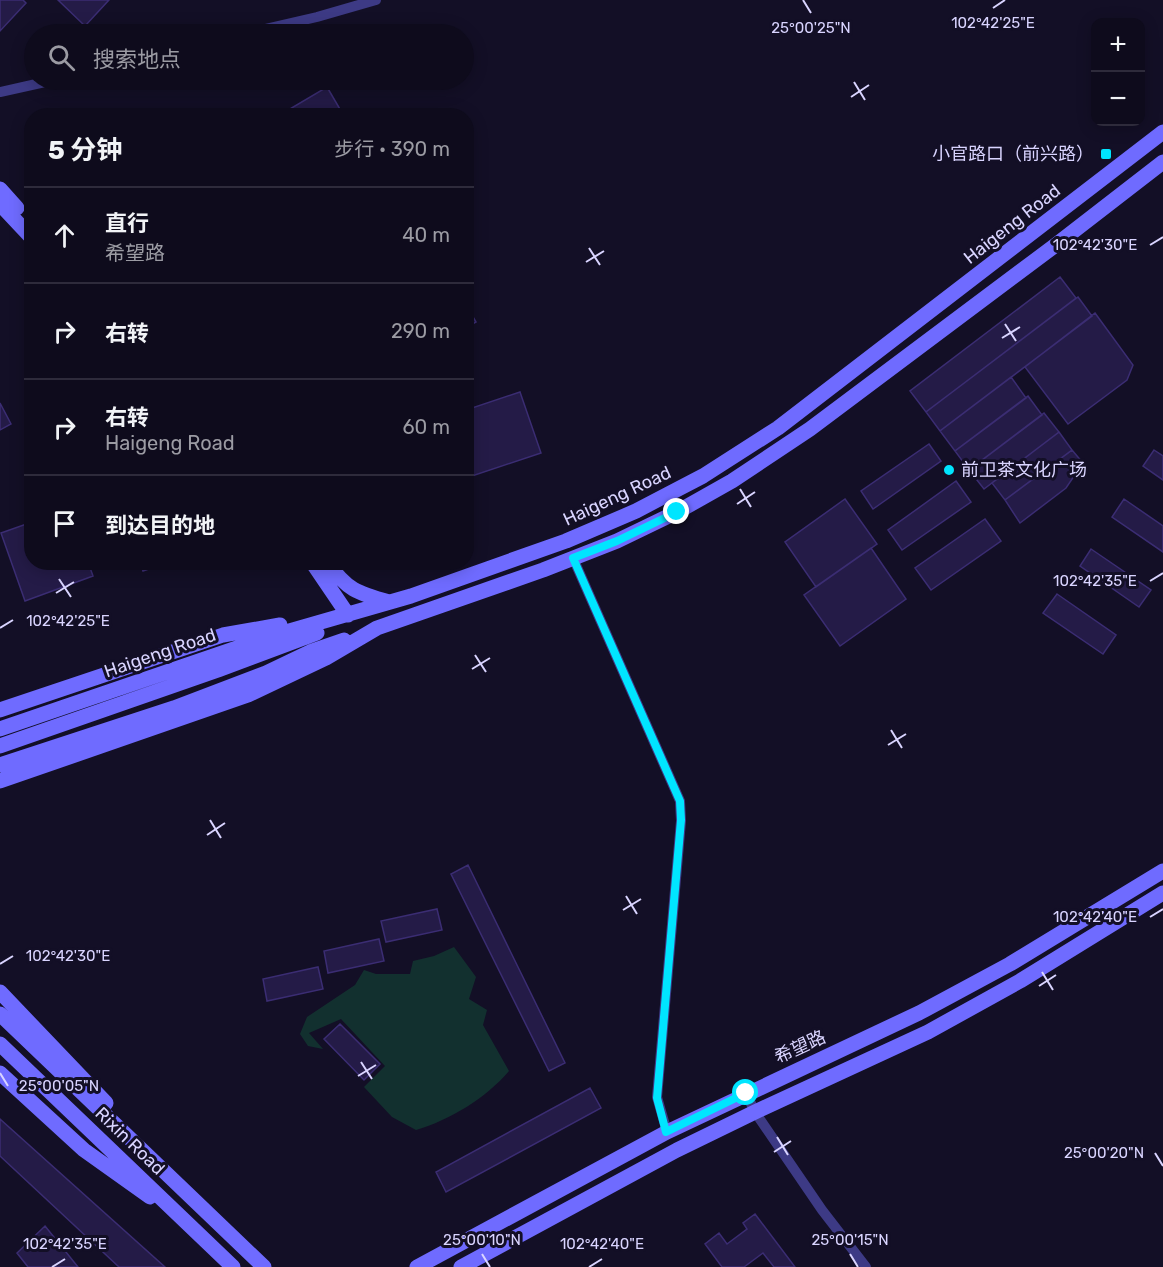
<!DOCTYPE html>
<html lang="zh">
<head>
<meta charset="utf-8">
<style>
  body { margin:0; font-family:Rubik,"Noto Sans SC",sans-serif; background:#1c1929; color:#f1f3f6 }
  .controls { position:absolute; right:18px; top:18px; display:grid; overflow:hidden; border-radius:12px; box-shadow:0 3px 15px #0003 }
  .controls button { width:54px; height:54px; display:grid; place-items:center; padding:0; border:0; border-bottom:2px solid #2e2b3b; background:#0e0b1c; color:#f1f3f6; font:30px sans-serif }
  .stop { position:absolute; width:18px; height:18px; margin:-14px; border:4px solid #00e5ff; border-radius:50%; background:#fff }
  .stop.end { background:#00e5ff; border-color:#fff; box-shadow:0 2px 6px #0008 }
  .list { margin:0; padding:0; list-style:none }
  h2 { display:flex; justify-content:space-between; align-items:center; height:78px; margin:0; padding:0 24px; font-size:26px }
  h2 small { font-size:20px; font-weight:400; color:#9b9ba3 }
  .list li { display:grid; grid-template-columns:39px 1fr auto; gap:18px; align-items:center; box-sizing:border-box; height:96px; padding:0 24px; border-top:2px solid #2e2b3b }
  .list b { display:block; font-size:22px; white-space:nowrap }
  .list p { margin:0; font-size:20px; white-space:nowrap; color:#9b9ba3 }
  .list em { font-size:20px; font-style:normal; color:#9b9ba3 }
  .icon { flex:none; width:33px; height:33px; fill:none; stroke:currentColor; stroke-width:2; stroke-linecap:round; stroke-linejoin:round }
  .map { position:relative; flex:none; width:1163px; height:1267px; overflow:hidden }
  .search { position:absolute; background:#0e0b1c; box-shadow:0 3px 15px #0003; left:24px; top:24px; width:450px; height:66px; display:flex; align-items:center; gap:15px; box-sizing:border-box; padding:0 21px; border-radius:33px; color:#9b9ba3; font-size:22px }
  .panel { position:absolute; background:#0e0b1c; box-shadow:0 3px 15px #0003; left:24px; top:108px; width:450px; height:462px; border-radius:24px }
  .map>svg:first-child { display:block }
  .green { fill:#12302f }
  .building { fill:#241b47; stroke:#3b2d73; stroke-width:1.5 }
  .lines { fill:none; stroke-linecap:round; stroke-linejoin:round }
  .street { stroke:#3d3a85; stroke-width:10 }
  .secondary { stroke:#6f6bff; stroke-width:15 }
  .route { stroke:#00e5ff; stroke-width:8 }
  .ticks { fill:none; stroke:#d9d4ff; stroke-width:2 }
  .poi-dot { fill:#00e5ff; stroke:#130f26; stroke-width:2 }
  .labels { text-anchor:middle; dominant-baseline:central; stroke-width:6; stroke-linejoin:round; paint-order:stroke }
  .poi-label { font-size:18px; fill:#d9d4ff; stroke:#130f26; text-anchor:end }
  .street-label { font-size:18px; fill:#d9d4ff; stroke:#130f26 }
  .ticks-label { font-size:15px; text-anchor:middle; fill:#d9d4ff; stroke:#130f26; stroke-width:6; stroke-linejoin:round; paint-order:stroke }
</style>
</head>
<body>
<div class="map">
<svg width="1163" height="1267" viewBox="0 0 1163 1267">
  <rect width="100%" height="100%" fill="#130f26"/>
  <path class="green" d="M454,947l22,30 -7,22 18,11 -4,15 26,46c-23,27 -59,49 -93,59l-24,-13 -28,-30 21,-21 -44,-47 -32,14 14,16 -15,-3 -8,-12 7,-17 48,-32 9,-15 12,4h34l3,-13 21,-5z"/>
  <path class="building" d="M0,0h23l3,3 -26,28z
    M58,0h51l-24,26z
    M327,87l17,29h-66z
    M1060,277l16,21 -150,114 -16,-21z
    M1078,297l14,19 -152,115 -14,-19z
    M466,305l10,17 -10,6z
    M1095,313l38,52 -6,15 -59,44 -43,-57z
    M1011,377l15,21 -71,53 -15,-20z
    M520,392l21,61 -75,25v-68z
    M1028,396l14,19 -73,55 -14,-19z
    M0,403l11,21 -11,6z
    M1044,413l15,19 -75,57 -15,-19z
    M1059,432l13,18 -67,50 -13,-17z
    M929,444l12,17 -68,48 -12,-18z
    M1072,450l11,13 -17,25 -46,35 -15,-23z
    M1154,450l9,6v24l-20,-14z
    M956,481l15,21 -69,48 -14,-20z
    M845,499l32,45 -61,43 -31,-45z
    M1124,499l39,27v26l-51,-35z
    M985,519l16,22 -70,49 -16,-22z
    M32,522v40h56l5,14 -68,25 -24,-68z
    M871,548l35,51 -66,47 -36,-51z
    M1091,549l60,41 -12,17 -59,-41z
    M140,562h29l-26,9z
    M1057,594l59,41 -13,19 -60,-41z
    M468,865l97,198 -16,8 -98,-197z
    M437,909l5,21 -56,12 -5,-21z
    M379,939l5,22 -56,12 -4,-22z
    M318,967l5,22 -56,12 -4,-22z
    M340,1024l40,40 -16,16 -40,-41z
    M590,1088l11,20 -155,84 -10,-20z
    M0,1119l165,148h-46l-119,-111z
    M755,1214l40,53h-21l-11,-14 -19,14h-22l-17,-23 14,-11 8,11 20,-15 -4,-6z
    M45,1226l33,41h-50l-11,-14z"/>
  <g class="lines">
    <path class="street" d="M244,34l73,-17 59,-17
      M0,92l54,-12
      M573,558l107,243 1,20 -24,276 10,35
      M746,1093l9,19 67,98 44,57"/>
    <path class="secondary" d="M0,189l17,19
      M0,204l32,34
      M312,562l36,53
      M327,562c20,28 30,31 62,40
      M0,710l223,-75 57,-10
      M0,729l272,-93 139,-40 155,-55 70,-30 67,-35 75,-48 385,-296
      M0,746l218,-76 99,-37
      M0,765l174,-57 92,-35 46,-22 32,-11
      M0,781l248,-86 78,-37 51,-30 166,-58 74,-29 60,-29 55,-31 78,-52 247,-185 106,-82
      M0,992l106,111
      M0,1014l264,253
      M0,1044l233,223
      M0,1073l84,77 66,47
      M417,1267l250,-135 252,-119 91,-49 153,-93
      M461,1267l216,-117 78,-38 173,-80 92,-51 143,-88"/>
  </g>
  <g class="lines">
    <path class="route" d="M677,512l-60,29 -44,17 107,243 1,19 -24,278 9,34 80,-39"/>
  </g>
  <path class="ticks" d="M803,0l8,13M993,8l12,-8M854,82l11,18M851,97l18,-12M1150,245l13,-8M589,248l11,17M586,262l18,-11M1005,324l11,17M1002,338l18,-11M740,489l11,18M737,504l18,-12M59,579l12,18M1150,581l13,-8M56,593l18,-11M0,628l13,-8M475,655l11,17M472,669l18,-11M891,730l11,18M888,745l18,-11M210,820l11,18M207,835l18,-12M626,896l11,18M623,910l18,-11M1150,917l13,-8M0,964l13,-8M1042,972l11,18M1039,986l17,-11M361,1062l11,17M0,1073l8,13M358,1076l18,-11M777,1137l11,18M774,1152l17,-11M1155,1153l8,13M482,1254l8,13M850,1254l8,13M52,1267l13,-8M589,1267l13,-8"/>
  <g class="poi-dot">
    <rect x="1100" y="148" width="12" height="12" rx="3"/>
    <circle cx="949" cy="470" r="6"/>
  </g>
  <g class="labels">
    <g class="poi-label">
      <text x="1094" y="154">小官路口（前兴路）</text>
      <text x="961" y="470" text-anchor="start">前卫茶文化广场</text>
    </g>
    <g class="street-label">
      <text transform="translate(1012 224) rotate(-38)">Haigeng Road</text>
      <text transform="translate(617 496) rotate(-25)">Haigeng Road</text>
      <text transform="translate(160 653) rotate(-19)">Haigeng Road</text>
      <text transform="translate(800 1047) rotate(-25)">希望路</text>
      <text transform="translate(130 1141) rotate(44)">Rixin Road</text>
    </g>
  </g>
  <g class="ticks-label">
    <text x="993" y="28">102°42'25"E</text>
    <text x="811" y="33">25°00'25"N</text>
    <text x="1095" y="250">102°42'30"E</text>
    <text x="1095" y="586">102°42'35"E</text>
    <text x="68" y="626">102°42'25"E</text>
    <text x="1095" y="922">102°42'40"E</text>
    <text x="68" y="961">102°42'30"E</text>
    <text x="59" y="1091">25°00'05"N</text>
    <text x="1104" y="1158">25°00'20"N</text>
    <text x="482" y="1245">25°00'10"N</text>
    <text x="850" y="1245">25°00'15"N</text>
    <text x="65" y="1249">102°42'35"E</text>
    <text x="602" y="1249">102°42'40"E</text>
  </g>
</svg>
<div class="controls">
<button>+</button>
<button>−</button>
</div>
<div class="stop" style="left:746px;top:1093px"></div>
<div class="stop end" style="left:677px;top:512px"></div>
<div class="search"><svg class="icon" aria-label="search" viewBox="0 0 24 24"><circle cx="10" cy="10" r="6"/><path d="M15 15l6 6"/></svg>搜索地点</div>
<section class="panel">
<h2>5 分钟<small>步行 · 390 m</small></h2>
<ul class="list">
<li><svg class="icon" aria-label="ahead" viewBox="0 0 24 24"><path d="M12 20V5M6 11l6-6 6 6"/></svg><div><b>直行</b><p>希望路</p></div><em>40 m</em></li>
<li><svg class="icon" aria-label="right" viewBox="0 0 24 24"><path d="M7 20v-9h11M14 6l5 5-5 5"/></svg><div><b>右转</b></div><em>290 m</em></li>
<li><svg class="icon" aria-label="right" viewBox="0 0 24 24"><path d="M7 20v-9h11M14 6l5 5-5 5"/></svg><div><b>右转</b><p>Haigeng Road</p></div><em>60 m</em></li>
<li><svg class="icon" aria-label="arrive" viewBox="0 0 24 24"><path d="M6 21V4h12l-3 4 3 4H6"/></svg><div><b>到达目的地</b></div></li>
</ul>
</section>
</div>
</body>
</html>
